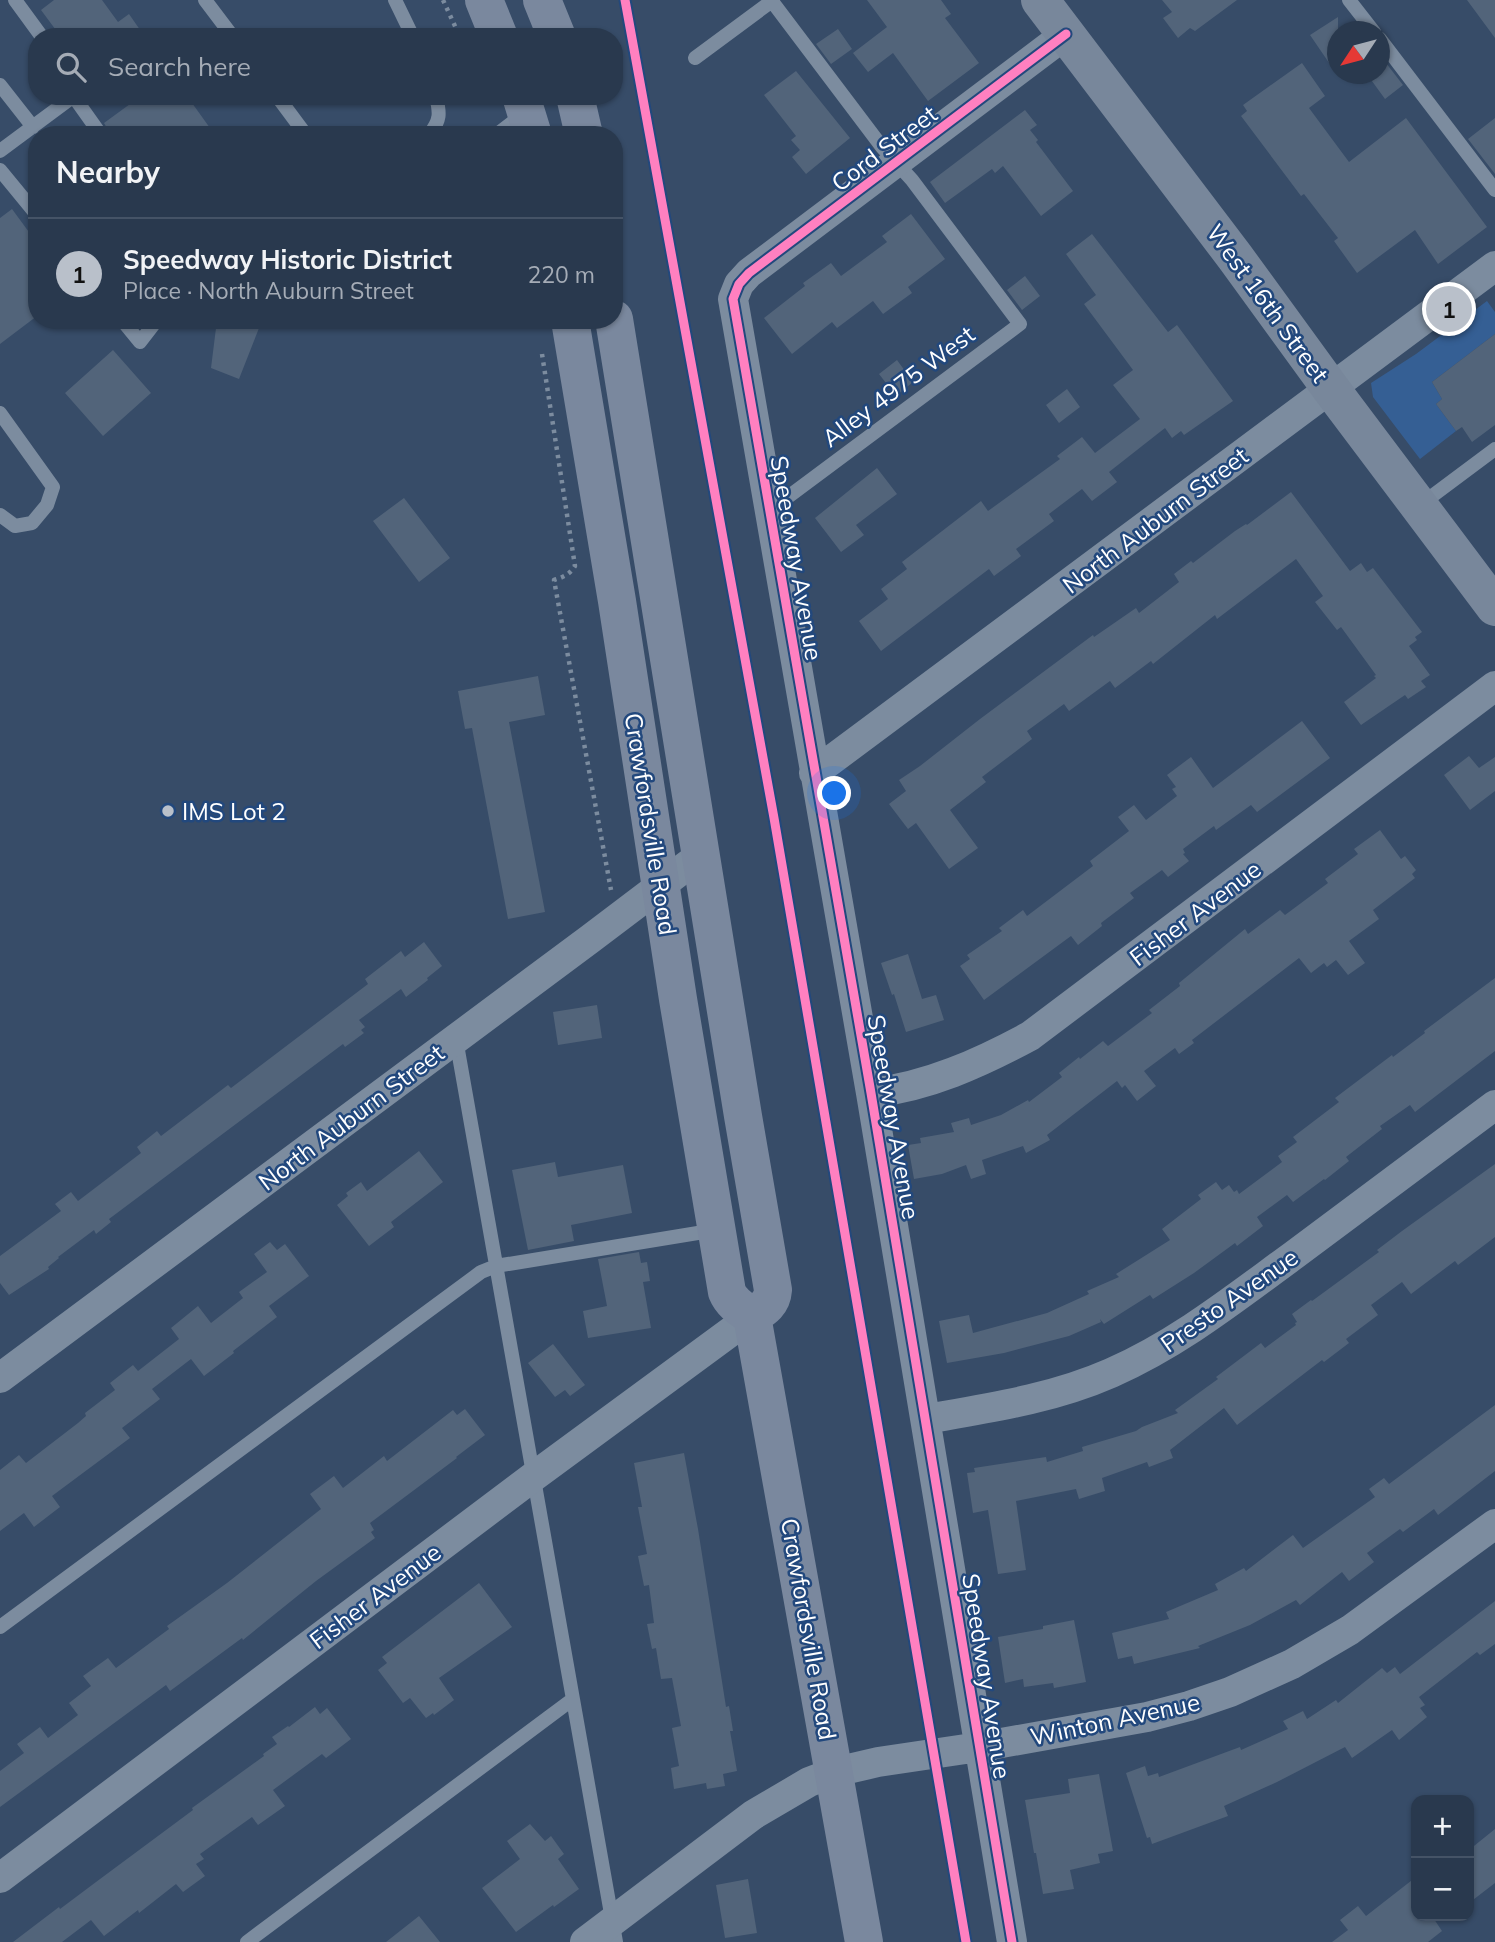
<!DOCTYPE html>
<html lang="en">
<head>
<meta charset="utf-8">
<style>
  body { margin:0; font-family:Mulish,sans-serif; background:#314055; color:#f1f3f6 }
  .controls { position:absolute; right:21px; bottom:21px; display:grid; overflow:hidden; border-radius:14px; box-shadow:0 2px 5px #0004 }
  .controls button { width:63px; height:63px; display:grid; place-items:center; padding:0; border:0; border-bottom:2px solid #455366; background:#29394e; color:#f1f3f6; font:35px sans-serif }
  .compass { position:absolute; left:1327px; top:21px; width:63px; height:63px; border-radius:50%; background:#29394e; box-shadow:0 2px 5px #0004; rotate:234deg }
  .you { position:absolute; left:835px; top:794px; width:24px; height:24px; margin:-18px; border:5px solid #fff; border-radius:50%; background:#1a73e8; box-shadow:0 0 0 10px #1a73e833 }
  .badge { display:grid; place-items:center; width:46px; height:46px; border-radius:50%; background:#b9c0ca; color:#111; font-size:23px; font-weight:700 }
  .pin { position:absolute; translate:-50% -50%; border:4px solid #fff; box-shadow:0 2px 7px #0006 }
  .list { margin:0; padding:0; list-style:none }
  h2 { display:flex; justify-content:space-between; align-items:center; height:91px; margin:0; padding:0 28px; font-size:30px }
  h2 small { font-size:23px; font-weight:400; color:#a5acb6 }
  .list li { display:grid; grid-template-columns:46px 1fr auto; gap:21px; align-items:center; box-sizing:border-box; height:112px; padding:0 28px; border-top:2px solid #455366 }
  .list b { display:block; font-size:26px; white-space:nowrap }
  .list p { margin:0; font-size:23px; white-space:nowrap; color:#a5acb6 }
  .list em { font-size:23px; font-style:normal; color:#a5acb6 }
  .icon { flex:none; width:38px; height:38px; fill:none; stroke:currentColor; stroke-width:2; stroke-linecap:round; stroke-linejoin:round }
  .map { position:relative; flex:none; width:1495px; height:1942px; overflow:hidden }
  .search { position:absolute; background:#29394e; box-shadow:0 2px 5px #0004; left:28px; top:28px; width:595px; height:77px; display:flex; align-items:center; gap:18px; box-sizing:border-box; padding:0 24px; border-radius:28px; color:#a5acb6; font-size:26px }
  .panel { position:absolute; background:#29394e; box-shadow:0 2px 5px #0004; left:28px; top:126px; width:595px; height:203px; border-radius:28px }
  .map>svg:first-child { display:block }
  .green { fill:#355f94 }
  .building { fill:#52647a }
  .lines { fill:none; stroke-linecap:round; stroke-linejoin:round }
  .path { stroke:#7c8c9f; stroke-width:4.5; stroke-dasharray:3.5 5; stroke-linecap:butt }
  .lane { stroke:#7c8c9f; stroke-width:14 }
  .street { stroke:#7c8c9f; stroke-width:30 }
  .secondary { stroke:#78879b; stroke-width:38 }
  .primary { stroke:#7a889e; stroke-width:38 }
  .cycleway-casing { stroke:#22487d; stroke-width:13 }
  .cycleway { stroke:#ff80c0; stroke-width:9 }
  .poi-dot { fill:#b9c0ca; stroke:#22487d; stroke-width:2.5 }
  .labels { text-anchor:middle; dominant-baseline:central; stroke-width:5; stroke-linejoin:round; paint-order:stroke }
  .street-label { font-size:24px; fill:#fff; stroke:#22487d }
  .poi-label { font-size:24px; fill:#fff; stroke:#22487d; text-anchor:start }
</style>
</head>
<body>
<div class="map">
<svg width="1495" height="1942" viewBox="0 0 1495 1942">
  <rect width="100%" height="100%" fill="#374c68"/>
  <path class="green" d="M1487,301l8,11v22l-63,48 10,17 -6,5 20,27 -36,28 -47,-62 -2,-14 45,-29z"/>
  <path class="building" d="M54,0h48l16,22 11,-8 16,23h-84l-20,-27z
    M867,0h74l10,14 -6,4 34,45 -51,38 -35,-48 -25,19 -15,-19 34,-26z
    M1162,0h75l-42,31 -5,-3 -12,10 -15,-20 9,-6z
    M1467,0h28v38z
    M1338,17v59l-28,-41z
    M838,29l14,20 -21,15 -15,-20z
    M1302,63l23,33 -16,12 40,54 57,-44 81,109 -49,37 -23,-34 -58,43 -23,-32 4,-3 -34,-44 -3,2 -60,-80 6,-5 -4,-6z
    M1386,63l17,22 -18,14 -16,-22 4,-3h7v-5z
    M796,71l54,67 -44,36 -14,-17 8,-7 -9,-10 5,-4 -32,-41z
    M141,96h46l28,39h-104l-7,-12z
    M1025,110l12,15 -7,5 8,10 -2,2 37,49 -32,25 -38,-50 -8,7 -3,-4 -47,34 -15,-21z
    M1495,118v56l-27,-35z
    M12,209l25,34v73l-37,28v-126z
    M911,214l34,45 -37,28 4,6 -29,21 -10,-13 -36,27 -5,-6 -40,32 -28,-36 41,-32 -2,-3 28,-20 10,13 46,-34 -5,-6z
    M1092,234l76,98 9,-7 56,76 -49,34 -3,-4 -9,7 -7,-10 -56,44 8,10 -25,19 -10,-12 -33,25 5,7 -38,28 5,7 -27,20 -5,-7 -108,82 -22,-30 29,-22 -7,-10 26,-20 -5,-7 79,-61 7,10 72,-52 -3,-3 25,-19 13,16 45,-34 -27,-34 20,-15 -49,-66 12,-9 -30,-41z
    M1025,276l15,20 -18,14 -15,-20z
    M217,320h19l25,3 -22,56 -28,-11z
    M1495,334v91l-23,17 -10,-15 -6,4 -20,-27 6,-5 -10,-17z
    M113,350l38,43 -48,43 -38,-43z
    M897,360l16,22 -17,14 -17,-22z
    M1067,389l13,18 -21,16 -13,-18z
    M877,468l20,26 -41,31 8,10 -23,17 -26,-34z
    M1291,492l59,79 11,-8 6,9 6,-4 49,64 -7,5 2,3 -8,6 21,29 -9,6 5,6 -18,12 -3,-4 -44,30 -17,-23 32,-24 -2,-2 2,-1 -35,-48 -4,3 -22,-28 8,-6 -27,-37 -79,60 -2,-4 -62,49 -2,-3 -36,27 -5,-7 -41,30 -5,-7 -37,27 5,8 -50,38 4,5 -36,28 28,38 -29,21 -33,-46 -8,6 -19,-25 17,-13 -7,-11 21,-14 60,-47 113,-84 1,2 42,-29 3,5 40,-31 -5,-8 17,-13 2,2 42,-32 11,-7 1,1z
    M404,498l46,60 -31,24 -46,-61z
    M538,676l7,39 -36,7 36,190 -37,7 -36,-191 -7,1 -7,-38z
    M1302,721l28,37 -73,54 -6,-7 -35,25 -2,-4 -31,23 2,4 -2,1 6,7 -21,16 -6,-7 -32,23 4,5 -33,25 1,3 -24,19 -7,-9 -87,64 -24,-34 10,-7 -3,-4 35,-24 -3,-3 24,-18 4,6 66,-50 -3,-5 39,-30 -11,-14 16,-12 12,15 31,-24 -5,-7 4,-2 -9,-12 24,-18 22,31z
    M1469,756l10,12 16,-11v34l-25,19 -26,-35z
    M1380,830l21,29 4,-3 11,14 -4,4 3,4 -42,32 6,9 -30,22 16,22 -17,12 -12,-15 -9,7 -3,-4 -13,10 -12,-15 -107,82 2,3 -15,11 -4,-6 -31,23 12,15 -19,15 -12,-16 -3,3 -5,-7 -70,54 3,5 -24,13 -3,-7 -41,14 4,14 -15,5 -5,-14 -24,9 -28,5 -6,-34 13,-2 -1,-5 34,-6 -3,-9 18,-5 2,7 30,-10 27,-15 1,2 33,-25 -3,-4 20,-16 1,2 23,-18 5,5 44,-33 -3,-3 31,-24 -1,-3 66,-54 3,5 32,-24 5,5 43,-32 -3,-4 33,-25 -4,-5z
    M424,942l18,24 -15,12 1,2 -22,17 -5,-8 -42,31 6,7 -4,3 3,3 -19,14 -2,-3 -234,175 2,3 -15,12 -2,-4 -36,27 1,1 -11,9 1,2 -40,26 -9,-12v-27l61,-45 -6,-7 16,-12 7,9 63,-48 -4,-6 20,-16 4,5 67,-51 3,3 137,-104 -3,-5 36,-28 4,6z
    M908,954l14,45 14,-4 8,25 -38,12 -12,-38 -2,1 -11,-32z
    M1495,978v73l-80,61 -5,-7 -30,21 2,3 -36,28 3,4 -24,19 -1,-1 -31,23 -6,-7 -30,22 6,9 -26,20 -2,-3 -41,30 -41,26 -3,-4 -46,29 -4,-5 1,3 -32,14 -65,17 -57,10 -8,-42 30,-6 4,18 74,-20 42,-19 -2,-3 32,-14 -3,-3 54,-34 -8,-11 39,-30 -3,-4 18,-13 6,8 7,-5 5,7 3,-2 2,4 43,-32 -4,-6 19,-14 -4,-5 46,-35 -4,-4 57,-43 1,2 32,-24 -1,-2z
    M597,1005l5,33 -44,7 -5,-33z
    M419,1151l24,31 -52,40 3,5 -25,19 -32,-41 11,-9 -2,-3 15,-11 6,9z
    M555,1162l3,15 65,-12 9,48 -61,12 3,16 -46,9 -16,-80z
    M1495,1164v73l-37,28 -3,-4 -44,33 -9,-12 -31,23 7,10 -32,24 3,4 -25,19 -2,-2 -85,65 -13,-17 -54,42 3,8 -24,9 -2,-5 -45,16 3,13 -26,8 -3,-10 -60,12 10,69 -28,4 -10,-64 -15,3 -6,-40 8,-1 -1,-4 72,-11 1,5 36,-11 -1,-4 54,-16 6,-4 36,-14 -3,-3 43,-31 -2,-2 45,-34 4,5 31,-23 -1,-2 2,-1 -5,-8 19,-14 1,1 67,-49 -2,-2 25,-19z
    M270,1242l7,8 8,-6 24,32 -40,30 8,11 -44,34 1,2 -30,23 -13,-17 -39,30 8,10 -38,29 8,10 -78,58 8,11 -26,20 -10,-14 -24,18v-61l19,-15 7,8 52,-40 8,-7 -1,-3 30,-23 -5,-7 23,-18 5,6 41,-32 -8,-11 27,-22 13,17 32,-25 -4,-6 28,-20 -13,-18z
    M639,1252l2,11 6,-1 3,19 -7,1 8,46 -63,10 -5,-27 24,-5 -9,-47z
    M553,1344l32,41 -15,11 -5,-6 -10,7 -27,-34z
    M1495,1405v66l-57,44 -4,-6 -31,23 -3,-3 -33,24 7,9 -25,19 -7,-9 -42,33 -4,-5 -46,25 -52,21 2,2 -66,16 -2,-8 -14,3 -6,-26 57,-14 -3,-7 52,-22 -3,-6 29,-16 2,3 47,-36 10,13 72,-51 -6,-8 15,-11 5,6z
    M465,1409l20,26 -29,22 1,1 -87,65 4,7 -3,2 4,6 -59,43 -73,59 -1,-2 -72,53 -4,-6 -166,122v-36l24,-18 -7,-9 23,-17 8,11 30,-23 -9,-12 22,-17 -8,-10 25,-18 8,10 53,-39 -2,-3 60,-43 94,-74 -11,-15 24,-18 9,12 41,-32 3,5 66,-51 4,5z
    M684,1453l14,76 28,178 3,-1 4,25h-3l7,40 -14,3 2,12 -18,3 -1,-6 -32,6 -3,-21 8,-2 -7,-38 9,-2 -9,-48 -11,1 -5,-31 -4,1 -5,-25 7,-1 -5,-38 -5,1 -6,-30 9,-2 -9,-47h4l-8,-44z
    M479,1583l33,44 -73,51 15,22 -20,15 -1,-2 -7,5 -16,-20 -7,5 -25,-33 9,-7 -5,-6z
    M1495,1601v43l-15,11 -3,-3 -58,45 6,8 -5,3 7,9 -28,23 -7,-10 -40,28 -7,-11 -68,35 -53,24 4,10 -76,28 -2,-7 -3,1 -21,-65 19,-7 3,10 10,-3 1,4 81,-30 1,3 47,-21 -5,-8 20,-10 4,8 29,-19 2,3 44,-35 5,5 8,-6 5,7z
    M1074,1620l12,62 -32,6 -1,-5 -29,4 -1,-8 -18,4 -7,-46 45,-8v-3z
    M315,1707l5,7 7,-6 24,31 -25,19 -4,-4 -49,36 12,16 -27,19 -6,-8 -52,37 4,5 -8,5 9,12 -22,16 -7,-8 -37,29 -1,-3 -34,26 -13,-16 -29,22h-49l46,-35 1,2 36,-27 97,-72 -1,-2 72,-52 -1,-2 14,-10 -5,-7 16,-11 1,1z
    M1099,1774l14,77 -15,3 2,9 -30,7 4,19 -31,5 -7,-41h-2l-9,-53 45,-7 -2,-14z
    M530,1824l15,17 6,-5 13,18 -6,5 21,30 -25,18 -1,-2 -37,27 -34,-44 38,-29 -13,-18z
    M1495,1829v54l-26,20v-53z
    M1416,1877v39h16l10,15 -14,11h-96l16,-12 -8,-10 18,-14 8,10z
    M748,1879l9,54 -32,5 -9,-53z
    M419,1916l21,26h-54z"/>
  <g class="lines">
    <path class="path" d="M443,0l17,37
      M542,354l33,212c-5,8 -11,11 -21,14l57,310"/>
    <path class="lane" d="M15,0l27,37
      M205,0l28,37
      M395,0l18,37
      M1349,0l25,32
      M1380,39l115,151
      M695,58l77,-57
      M0,85l33,42
      M277,96l29,39
      M74,97l27,38
      M429,135c12,-15 11,-22 7,-39
      M496,135l29,-22
      M0,151l74,-55
      M0,170l37,45
      M122,320l18,22 17,-22
      M0,413l53,74 -6,18 -15,18 -17,3 -15,-11
      M1420,505l75,-56
      M769,511l251,-187 -108,-144 -30,-33 -111,-147
      M456,1039l160,903
      M0,1627l481,-355 15,-6 220,-36
      M247,1942l326,-243"/>
    <path class="street" d="M814,773l681,-507
      M871,1093c56,-6 109,-30 159,-57l465,-350
      M0,1378l590,-439 111,-84
      M926,1419c63,-11 126,-20 185,-46 68,-30 124,-75 183,-118 67,-50 134,-100 201,-150
      M0,1878l533,-401 219,-161
      M585,1942l168,-127 56,-33 26,-10 43,-10 101,-15 168,-30 42,-11 41,-14 62,-28 58,-34 145,-106
      M1012,1942l-141,-849 -138,-794 6,-15 10,-11 317,-239"/>
    <path class="secondary" d="M1040,0l195,257 96,132 164,218"/>
    <path class="primary" d="M484,0l15,37
      M542,0l15,37
      M521,96l12,39
      M575,96l9,39
      M614,319l129,797 30,174c-1,14 -10,19 -21,26
      M570,320l47,281 61,398 49,293c5,12 15,17 25,24l112,626"/>
    <g class="cycleway-casing">
      <path id="cycleway" d="M625,0l149,818 192,1124
        M1012,1942l-141,-849 -138,-794 6,-15 10,-11 317,-239"/>
    </g>
    <use href="#cycleway" class="cycleway"/>
  </g>
  <circle class="poi-dot" cx="168" cy="811" r="7"/>
  <g class="labels">
    <g class="street-label">
      <text transform="translate(884 148) rotate(-37)">Cord Street</text>
      <text transform="translate(1268 303) rotate(54)">West 16th Street</text>
      <text transform="translate(898 386) rotate(-37)">Alley 4975 West</text>
      <text transform="translate(1155 520) rotate(-37)">North Auburn Street</text>
      <text transform="translate(797 558) rotate(80)">Speedway Avenue</text>
      <text transform="translate(651 824) rotate(81)">Crawfordsville Road</text>
      <text transform="translate(1195 913) rotate(-37)">Fisher Avenue</text>
      <text transform="translate(351 1117) rotate(-37)">North Auburn Street</text>
      <text transform="translate(894 1117) rotate(80)">Speedway Avenue</text>
      <text transform="translate(1229 1300) rotate(-35)">Presto Avenue</text>
      <text transform="translate(375 1596) rotate(-37)">Fisher Avenue</text>
      <text transform="translate(809 1629) rotate(80)">Crawfordsville Road</text>
      <text transform="translate(987 1676) rotate(81)">Speedway Avenue</text>
      <text transform="translate(1115 1719) rotate(-12)">Winton Avenue</text>
    </g>
    <g class="poi-label">
      <text x="182" y="811">IMS Lot 2</text>
    </g>
  </g>
</svg>
<div class="controls">
<button>+</button>
<button>−</button>
</div>
<svg class="compass" viewBox="-18 -18 36 36"><path d="M0-13l5 13h-10z" fill="#e53935"/><path d="M0 13l5-13h-10z" fill="#a5acb6"/></svg>
<div class="you"></div>
<div class="pin badge" style="left:1449px;top:309px">1</div>
<div class="search"><svg class="icon" aria-label="search" viewBox="0 0 24 24"><circle cx="10" cy="10" r="6"/><path d="M15 15l6 6"/></svg>Search here</div>
<section class="panel">
<h2>Nearby<small></small></h2>
<ul class="list">
<li><span class="badge">1</span><div><b>Speedway Historic District</b><p>Place · North Auburn Street</p></div><em>220 m</em></li>
</ul>
</section>
</div>
</body>
</html>
